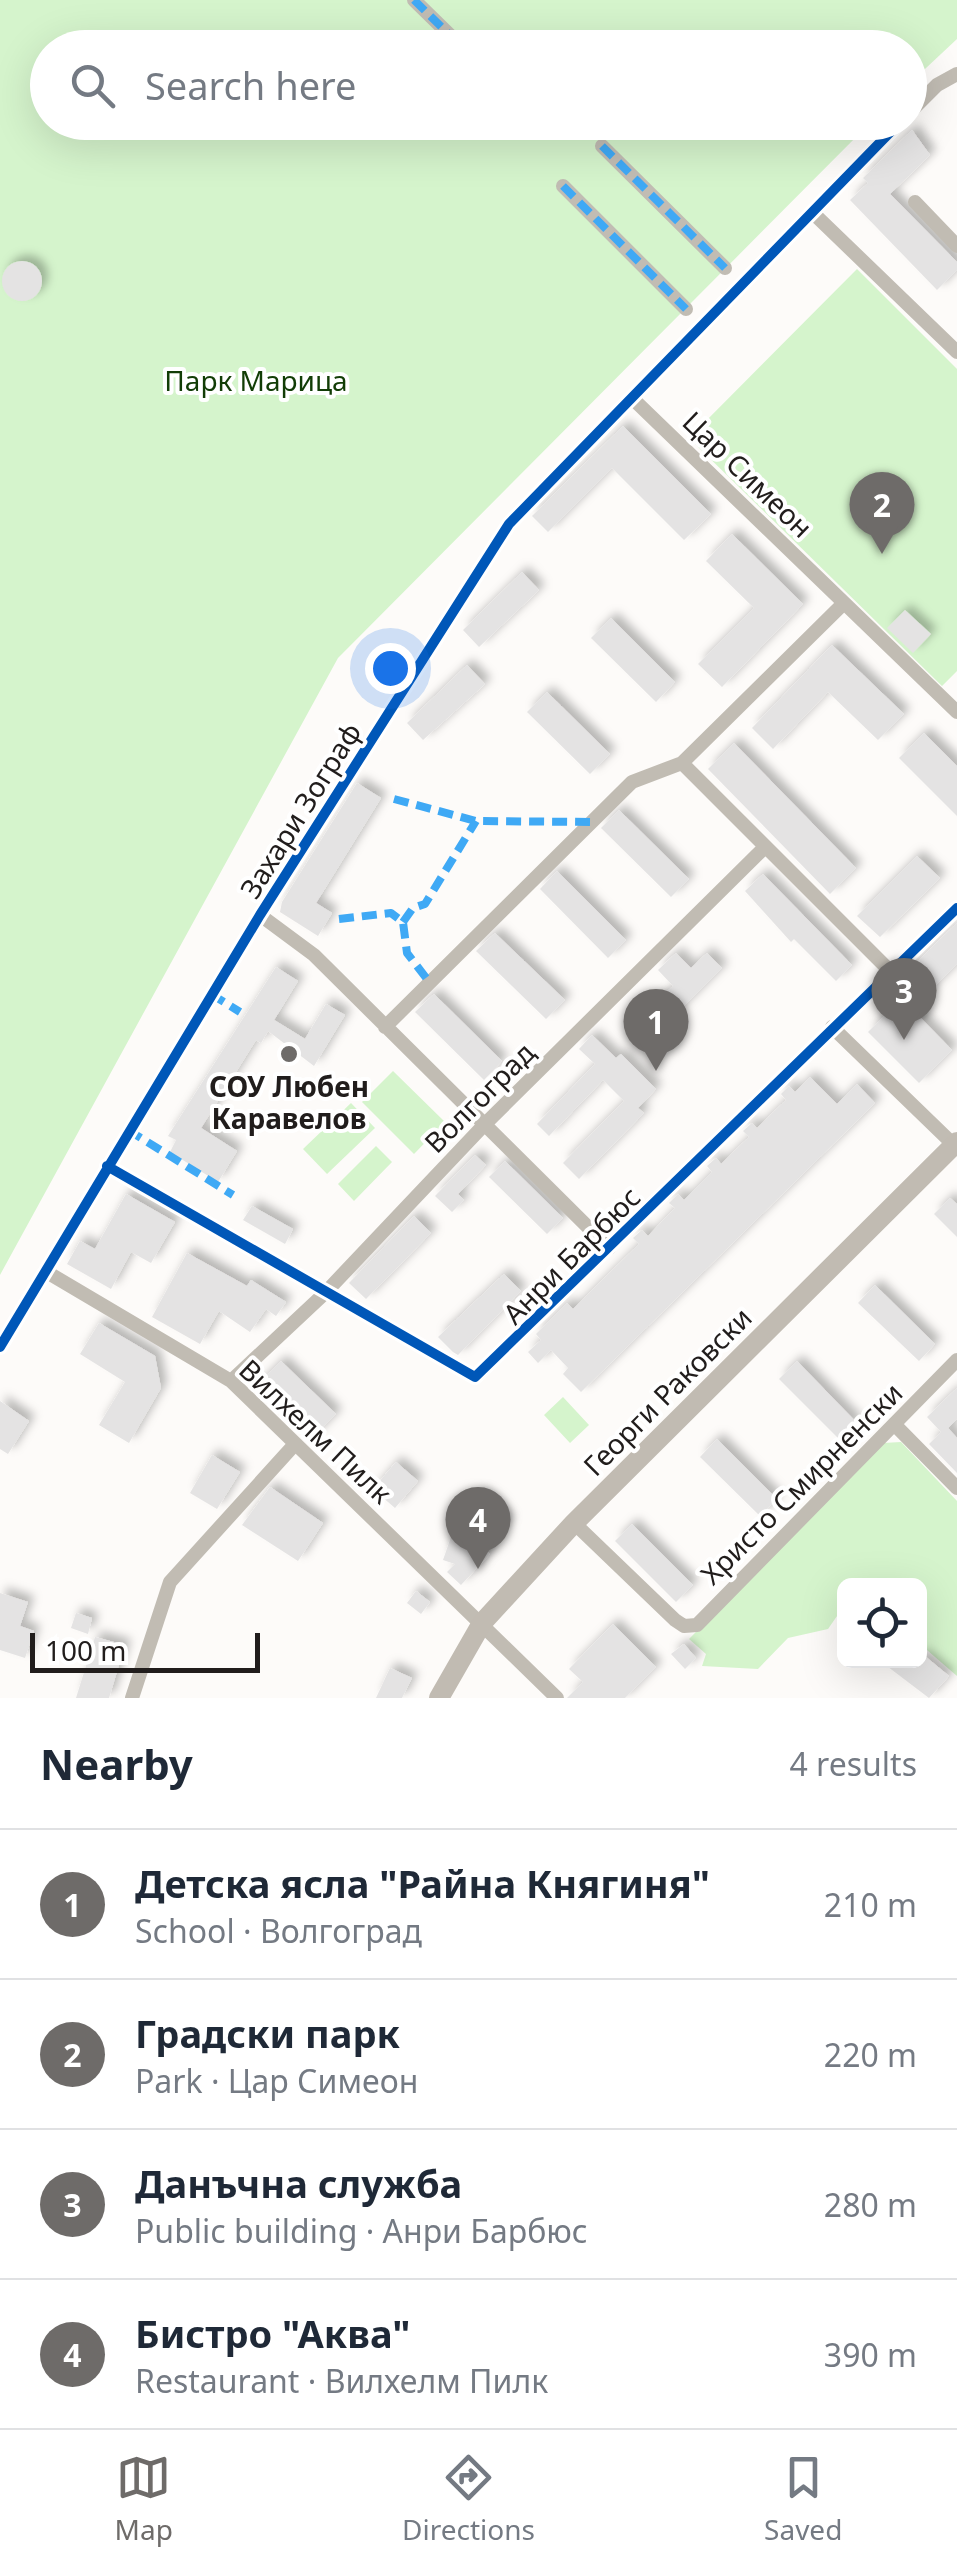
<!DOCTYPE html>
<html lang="en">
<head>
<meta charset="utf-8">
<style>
  body { margin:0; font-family:"Noto Sans",sans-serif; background:#f6f6f7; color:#1f2937 }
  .controls { position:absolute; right:30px; bottom:30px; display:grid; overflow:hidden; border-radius:15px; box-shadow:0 10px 40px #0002 }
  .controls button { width:90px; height:90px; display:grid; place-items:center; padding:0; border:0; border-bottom:2px solid #e0e1e3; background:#fff; color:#1f2937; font:50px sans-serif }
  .scale { position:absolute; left:30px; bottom:25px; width:230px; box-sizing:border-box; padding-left:10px; border:5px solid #211d1c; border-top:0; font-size:28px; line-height:35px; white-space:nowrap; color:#211d1c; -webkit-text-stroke:8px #fff; paint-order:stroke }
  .you { position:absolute; left:390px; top:668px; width:35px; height:35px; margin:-25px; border:8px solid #fff; border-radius:50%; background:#1a73e8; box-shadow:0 0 0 15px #1a73e833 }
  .badge { display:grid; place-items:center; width:65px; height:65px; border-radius:50%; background:#6e6b69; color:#fff; font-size:32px; font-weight:700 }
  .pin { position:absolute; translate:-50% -82px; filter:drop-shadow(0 2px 5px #0008) }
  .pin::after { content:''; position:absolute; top:52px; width:35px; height:30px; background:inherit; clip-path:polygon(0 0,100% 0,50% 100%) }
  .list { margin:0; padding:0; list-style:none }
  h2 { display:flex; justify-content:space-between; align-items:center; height:130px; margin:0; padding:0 40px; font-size:42px }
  h2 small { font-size:32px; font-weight:400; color:#747a83 }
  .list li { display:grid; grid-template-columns:65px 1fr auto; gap:30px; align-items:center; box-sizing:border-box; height:150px; padding:0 40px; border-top:2px solid #e0e1e3 }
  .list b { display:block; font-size:38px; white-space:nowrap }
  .list p { margin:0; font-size:32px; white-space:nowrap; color:#747a83 }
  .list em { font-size:32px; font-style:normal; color:#747a83 }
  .icon { flex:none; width:55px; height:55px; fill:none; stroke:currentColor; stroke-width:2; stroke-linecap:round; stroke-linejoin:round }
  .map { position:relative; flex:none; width:957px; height:1698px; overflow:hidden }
  .search { position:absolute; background:#fff; box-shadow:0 10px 40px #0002; left:30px; right:30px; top:30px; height:110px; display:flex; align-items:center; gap:25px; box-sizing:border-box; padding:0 35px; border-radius:55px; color:#747a83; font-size:38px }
  .sheet { height:730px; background:#fff }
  nav { display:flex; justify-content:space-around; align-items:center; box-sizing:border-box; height:140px; border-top:2px solid #e0e1e3; background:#fff; font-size:28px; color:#747a83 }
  nav a { display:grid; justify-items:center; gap:5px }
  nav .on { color:#6e6b69 }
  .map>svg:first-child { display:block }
  .green { fill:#d5f4cc }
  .building { fill:#e4e3e3; filter:url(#shadow) }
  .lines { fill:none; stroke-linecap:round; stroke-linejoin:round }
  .street { stroke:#c1bcb3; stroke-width:14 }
  .secondary { stroke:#c1bbb2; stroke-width:20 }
  .quiet { stroke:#3fa9f5; stroke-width:8; stroke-dasharray:15 8; stroke-linecap:butt }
  .cycleway-casing { stroke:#fff; stroke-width:16 }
  .cycleway { stroke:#0057b8; stroke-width:10 }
  .poi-dot { fill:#6e6b69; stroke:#fff; stroke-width:4 }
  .labels { text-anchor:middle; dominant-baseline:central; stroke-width:8; stroke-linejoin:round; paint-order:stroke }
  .park-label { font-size:28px; fill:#123d06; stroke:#fff }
  .street-label { font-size:28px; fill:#211d1c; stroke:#fff }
  .poi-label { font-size:28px; font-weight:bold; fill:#211d1c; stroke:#fff }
</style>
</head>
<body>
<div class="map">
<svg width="957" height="1698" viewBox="0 0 957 1698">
  <defs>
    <filter id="shadow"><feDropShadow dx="6" dy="-6" stdDeviation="5" flood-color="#0004"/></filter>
  </defs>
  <rect width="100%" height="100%" fill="#fdfbf9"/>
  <path class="green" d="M0,0h957v39l-47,44v-35h-862v74l822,1 -532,535 -338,617z
    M857,269l100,100v302l-15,15 -253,-248z
    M393,1071l52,51 -31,32 -52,-52z
    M351,1103l24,25 -48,46 -24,-25z
    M376,1146l16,16 -38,39 -16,-17z
    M563,1397l26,28 -19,18 -26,-28z
    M901,1442l56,59v175l-37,-32v-58h-76v20l-16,23 -40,9 -30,31 -56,-3 4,-12 -17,-15 194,-196z"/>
  <path class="building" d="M912,130l18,25 -40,39 67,68v8l-20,20 -87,-90 18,-17 -5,-5z
    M2 281a20 20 0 1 1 40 0a20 20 0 1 1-40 0Z
    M623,426l88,88 -27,26 -72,-72 -64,64 -16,-16z
    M732,534l71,70 -81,83 -24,-23 56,-56 -48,-47z
    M522,572l17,18 -60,57 -16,-17z
    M905,610l26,24 -18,19 -26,-25z
    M611,618l64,64 -19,20 -65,-64z
    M832,645l72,69 -26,26 -50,-48 -55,57 -21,-21z
    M467,665l18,19 -62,56 -16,-17z
    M547,692l63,62 -20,20 -63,-62z
    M924,733l33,33v50l-58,-58z
    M734,743l122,125 -26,26 -122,-125z
    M357,783l24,15 -65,105 16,10 -14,23 -38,-24 2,-10z
    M619,810l70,69 -18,18 -70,-69z
    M917,856l23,22 -60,59 -23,-21z
    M557,871l69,69 -18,18 -68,-69z
    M763,874l89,91 -16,16 -42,-42 -3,3 -46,-51z
    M957,923v41l-45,45 40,41 -33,33 -51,-51 25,-25 -11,-11z
    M495,933l70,67 -19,19 -70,-68z
    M676,953l15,15 16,-15 15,15 -54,54 -16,-16 21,-20 -15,-16z
    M276,967l22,14 -24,39 31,19 21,-35 19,11 -31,51 -46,-35 -7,12 -5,-3 -55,88 36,23 -19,31 -48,-30 6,-12 -8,-4z
    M434,994l68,67 -18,19 -69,-68z
    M592,1035l24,23 5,-4 35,35 -18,19 6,5 -65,66 -16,-16 61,-62 -21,-21 -54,56 -12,-12 58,-60 -16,-15z
    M810,1077l27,27 20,-20 18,19 -294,289 -18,-18 5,-6 -17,-18 -13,13 -10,-11 13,-12 -5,-6 31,-31 6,6 66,-65 -6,-6 9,-8 6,6 27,-28 -6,-5 9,-9 6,6 28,-28 -5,-6 9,-8 5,6 28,-27 -6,-6 9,-8 5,5 29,-28 -5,-6 8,-8 6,6z
    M475,1155l11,10 -28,29 6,6 -12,12 -17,-16z
    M505,1161l58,57 -16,16 -58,-57z
    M126,1194l49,28 -24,41 -20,-11 -20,37 -44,-25 13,-23 15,8z
    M950,1198l7,6v33l-23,-23z
    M252,1206l41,23 -8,15 -42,-24z
    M414,1216l17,17 -65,66 -17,-16z
    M187,1253l60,33 4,-6 35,22 -10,14 -10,-7 -16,23 -31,-21 -19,33 -48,-27z
    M504,1274l17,17 -63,64 -5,-3 -15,-15z
    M875,1285l60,59 -16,17 -61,-58z
    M99,1323l56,33 6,32 -32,55 -30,-18 26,-43 -45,-28z
    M281,1361l55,53 -23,23 -55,-53z
    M797,1361l60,62 -18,16 -60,-60z
    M957,1388v31l-9,9 9,10v35l-28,-29 12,-12 -14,-15z
    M0,1401l29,20 -21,33 -8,-5z
    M717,1439l60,60 -17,17 -60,-59z
    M212,1455l28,17 -23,37 -27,-16z
    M396,1462l22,19 -23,27 -22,-19z
    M270,1487l53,36 -25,38 -56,-36z
    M480,1493l29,29 -25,26 6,6 -29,31 -14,-13 8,-8 -12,-4 9,-26 6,2 15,-16 -10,-10z
    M632,1524l61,61 -17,17 -61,-61z
    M416,1591l14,11 -9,12 -14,-11z
    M0,1593l28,9 -8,24 14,5 -9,27 -25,-8z
    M76,1613l16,5 -4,16 -17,-6z
    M613,1624l43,43 -31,31h-58l16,-16 -14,-13z
    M95,1637l30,8 -16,53h-33z
    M684,1644l12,14 -11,11 -14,-15z
    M920,1652l29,24 -20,22 -50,-38h41z
    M390,1668l22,10 -10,20h-26z"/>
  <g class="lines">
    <path class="street" d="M414,0l49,48
      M910,112l27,-27 20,-11
      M602,146l123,122
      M563,186l123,123
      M915,202l42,44
      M813,213l144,139
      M632,398l325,314
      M682,763l207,207
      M260,915l54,40 295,293
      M385,1027l247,-245 50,-19 162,-160
      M832,1027l122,118
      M107,1166l368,211 482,-469
      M45,1271l186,110 326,317
      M0,1347l260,-432 249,-391 391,-402
      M231,1381l94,-88 159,-168 280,-277
      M894,1424l63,64
      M574,1523l101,97 9,6 13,-1 260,-265
      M132,1698l38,-116 125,-138"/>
    <path class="secondary" d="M439,1698l43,-75 92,-100 383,-381"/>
    <path class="quiet" d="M414,0l49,48
      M602,146l123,122
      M563,186l123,123
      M394,799l82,22 114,1
      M339,919l52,-6 12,9 4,31 23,30
      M403,922l10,-14 12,-4 51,-83
      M211,994l29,18
      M128,1130l105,65"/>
    <g class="cycleway-casing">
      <path id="cycleway" d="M107,1166l368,211 482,-469
        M0,1347l260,-432 249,-391 391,-402"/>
    </g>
    <use href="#cycleway" class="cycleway"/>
  </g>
  <circle class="poi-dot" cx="289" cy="1054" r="10"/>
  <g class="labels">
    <g class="park-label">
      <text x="256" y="380">Парк Марица</text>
    </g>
    <g class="street-label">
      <text transform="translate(748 474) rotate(44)">Цар Симеон</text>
      <text transform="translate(300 810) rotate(-58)">Захари Зограф</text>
      <text transform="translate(479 1097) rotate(-45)">Волгоград</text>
      <text transform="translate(571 1255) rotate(-45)">Анри Барбюс</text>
      <text transform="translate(667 1391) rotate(-45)">Георги Раковски</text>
      <text transform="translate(316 1431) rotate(43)">Вилхелм Пилк</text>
      <text transform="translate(801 1483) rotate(-45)">Христо Смирненски</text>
    </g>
    <g class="poi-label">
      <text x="289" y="1086">СОУ Любен<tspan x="289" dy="32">Каравелов</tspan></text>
    </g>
  </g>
</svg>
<div class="controls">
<button><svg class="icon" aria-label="locate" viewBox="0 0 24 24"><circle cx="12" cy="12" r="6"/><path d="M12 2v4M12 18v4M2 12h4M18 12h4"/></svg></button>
</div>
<div class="scale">100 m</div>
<div class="you"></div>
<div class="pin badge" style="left:656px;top:1071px">1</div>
<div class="pin badge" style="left:882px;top:554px">2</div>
<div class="pin badge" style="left:904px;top:1040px">3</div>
<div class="pin badge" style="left:478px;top:1569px">4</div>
<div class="search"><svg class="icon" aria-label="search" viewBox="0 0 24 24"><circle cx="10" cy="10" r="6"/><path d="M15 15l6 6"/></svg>Search here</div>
</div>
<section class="sheet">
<h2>Nearby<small>4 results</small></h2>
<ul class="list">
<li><span class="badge">1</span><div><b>Детска ясла &quot;Райна Княгиня&quot;</b><p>School · Волгоград</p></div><em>210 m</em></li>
<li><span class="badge">2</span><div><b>Градски парк</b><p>Park · Цар Симеон</p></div><em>220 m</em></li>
<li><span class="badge">3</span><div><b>Данъчна служба</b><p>Public building · Анри Барбюс</p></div><em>280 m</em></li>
<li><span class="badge">4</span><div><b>Бистро &quot;Аква&quot;</b><p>Restaurant · Вилхелм Пилк</p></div><em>390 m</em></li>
</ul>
</section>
<nav>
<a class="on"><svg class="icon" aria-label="map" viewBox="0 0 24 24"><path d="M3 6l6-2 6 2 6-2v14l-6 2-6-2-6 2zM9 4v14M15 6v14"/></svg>Map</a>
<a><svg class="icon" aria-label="directions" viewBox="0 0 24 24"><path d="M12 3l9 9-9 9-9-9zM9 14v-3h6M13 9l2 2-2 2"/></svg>Directions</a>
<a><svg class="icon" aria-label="saved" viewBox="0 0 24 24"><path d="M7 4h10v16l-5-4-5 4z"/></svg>Saved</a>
</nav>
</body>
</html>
